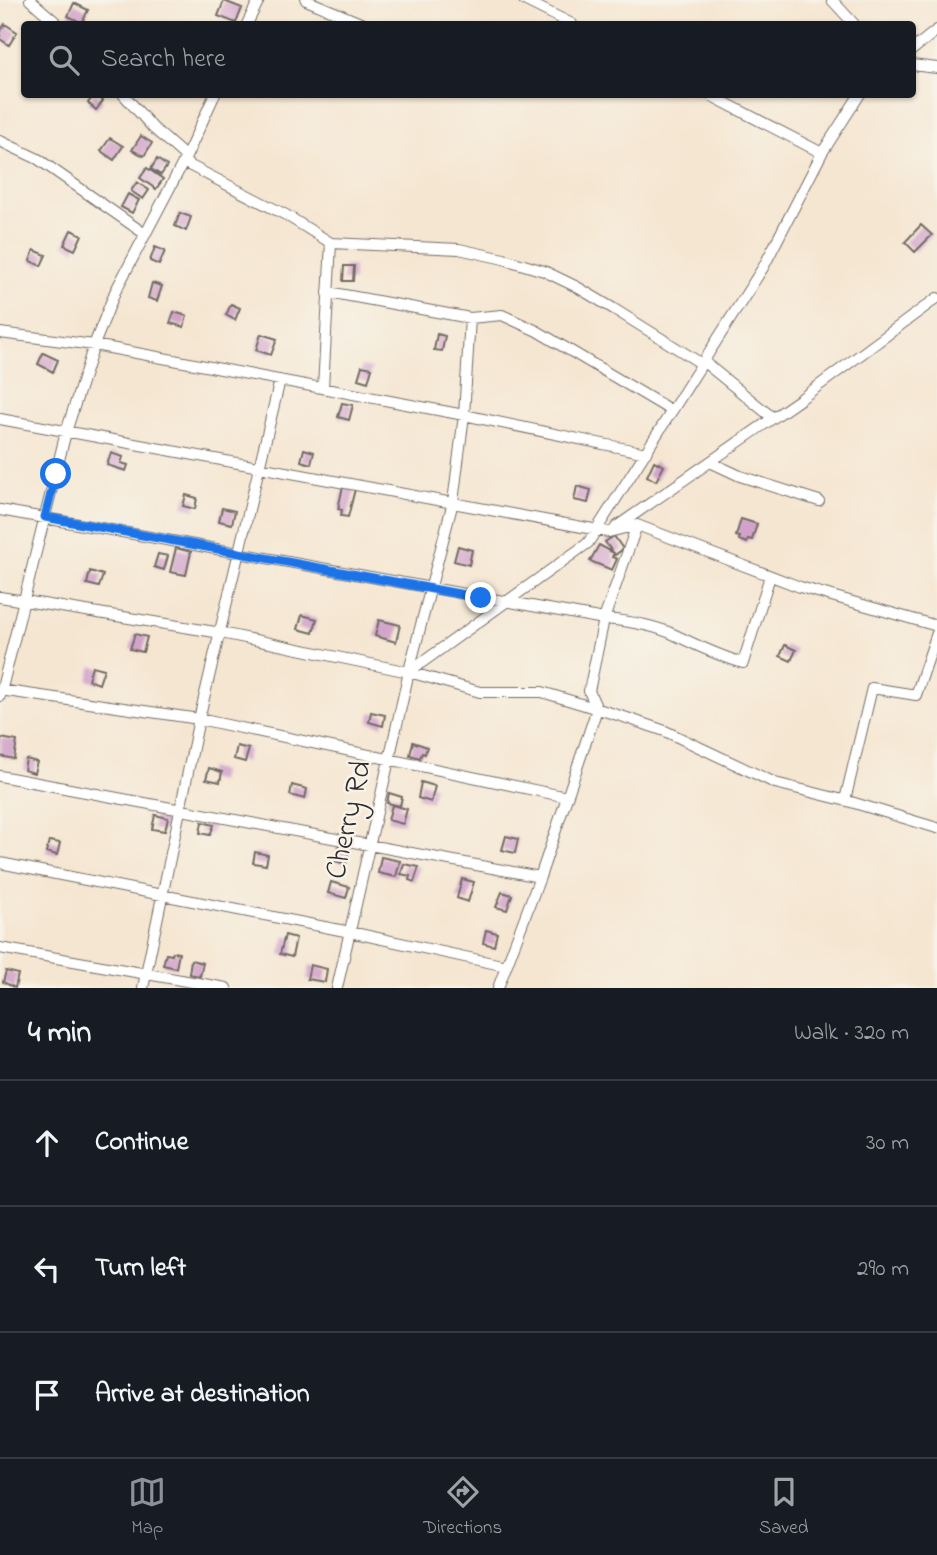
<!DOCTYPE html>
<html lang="en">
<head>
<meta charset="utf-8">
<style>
  body { margin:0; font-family:"Indie Flower",sans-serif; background:#20242c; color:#f1f3f6 }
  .stop { position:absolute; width:21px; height:21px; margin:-16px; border:5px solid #1a73e8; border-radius:50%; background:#fff }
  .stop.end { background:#1a73e8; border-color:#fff; box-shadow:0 2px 7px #0008 }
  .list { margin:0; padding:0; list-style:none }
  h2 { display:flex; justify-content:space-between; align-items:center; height:91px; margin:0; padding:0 28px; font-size:30px }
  h2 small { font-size:23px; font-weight:400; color:#9ea1a6 }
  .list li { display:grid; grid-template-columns:46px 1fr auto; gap:21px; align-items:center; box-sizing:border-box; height:126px; padding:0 28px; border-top:2px solid #363941 }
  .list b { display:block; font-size:26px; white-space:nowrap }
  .list em { font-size:23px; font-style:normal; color:#9ea1a6 }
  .icon { flex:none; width:38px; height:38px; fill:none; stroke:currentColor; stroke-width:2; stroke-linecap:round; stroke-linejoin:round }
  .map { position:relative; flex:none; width:937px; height:988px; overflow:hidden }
  .search { position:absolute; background:#171b24; box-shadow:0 2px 5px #0004; left:21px; right:21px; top:21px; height:77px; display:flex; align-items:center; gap:18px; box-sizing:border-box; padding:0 24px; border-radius:7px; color:#9ea1a6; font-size:26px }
  .sheet { height:469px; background:#171b24 }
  nav { display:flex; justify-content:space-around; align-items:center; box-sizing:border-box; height:98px; border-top:2px solid #363941; background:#171b24; font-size:19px; color:#9ea1a6 }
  nav a { display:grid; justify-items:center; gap:4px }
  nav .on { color:#8c9099 }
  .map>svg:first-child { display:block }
  .building { fill:#d2a2cb }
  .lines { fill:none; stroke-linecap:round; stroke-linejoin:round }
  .minor-casing { stroke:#726c65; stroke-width:12 }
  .minor { stroke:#fff; stroke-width:10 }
  .route { stroke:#1a73e8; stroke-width:9 }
  .labels { text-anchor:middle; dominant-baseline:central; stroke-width:5; stroke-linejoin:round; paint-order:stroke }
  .street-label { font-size:30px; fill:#2b2b2b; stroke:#f7f3e8 }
</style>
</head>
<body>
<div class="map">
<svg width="937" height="988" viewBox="0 0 937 988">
  <rect width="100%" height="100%" fill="#f7f3e8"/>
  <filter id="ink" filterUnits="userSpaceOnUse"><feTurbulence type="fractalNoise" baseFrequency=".0143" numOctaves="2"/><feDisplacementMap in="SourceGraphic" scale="14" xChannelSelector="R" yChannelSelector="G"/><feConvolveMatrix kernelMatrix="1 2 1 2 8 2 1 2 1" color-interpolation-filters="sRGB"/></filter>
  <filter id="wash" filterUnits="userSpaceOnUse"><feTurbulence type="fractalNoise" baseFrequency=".00686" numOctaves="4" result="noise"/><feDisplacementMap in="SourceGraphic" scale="28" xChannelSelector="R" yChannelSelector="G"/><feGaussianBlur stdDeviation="1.57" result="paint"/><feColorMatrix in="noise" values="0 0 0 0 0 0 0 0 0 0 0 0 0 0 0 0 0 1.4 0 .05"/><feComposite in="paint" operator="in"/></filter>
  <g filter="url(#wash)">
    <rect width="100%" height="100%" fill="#f5e6d1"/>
    <g id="blocks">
      <path class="building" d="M224,1l18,7 -6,15 -18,-7z
        M74,3l14,7 -6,13 -14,-7z
        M5,24l12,8 -8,13 -9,-6v-7z
        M95,94l8,7 -7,9 -8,-7z
        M141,136l11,7 -8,13 -12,-6z
        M110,138l13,8 -9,14 -13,-9z
        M157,159l10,7 -6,9 -10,-6z
        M147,168l16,11 -7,10 -16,-11z
        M137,182l12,8 -6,9 -12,-8z
        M128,194l11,6 -7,13 -11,-6z
        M180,213l11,4 -5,14 -11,-5z
        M921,225l11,10 -17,17 -10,-10z
        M71,230l11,5 -7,15 -11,-5z
        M155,247l10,4 -6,14 -9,-4z
        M34,250l12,5 -5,11 -11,-5z
        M344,266h10l-1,15h-10z
        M152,283l10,3 -5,15 -9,-3z
        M231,304l9,4 -5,12 -9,-5z
        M174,312l13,4 -3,11 -14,-4z
        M261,334l16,5 -6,16 -15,-5z
        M437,334l8,2 -3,15 -8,-1z
        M43,353l15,7 -5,12 -15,-8z
        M362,366l10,2 -4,14 -10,-3z
        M342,403l11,2 -4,15 -11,-3z
        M304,449l10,3 -3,12 -10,-3z
        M111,453l12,4 -2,6 7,2 -2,6 -19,-6z
        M654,461l10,5 -8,15 -9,-5z
        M343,486l12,3 -7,28 -7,-1 1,-6 -4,-1z
        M577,486l14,4 -3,13 -14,-3z
        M186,495l11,3 -2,11 -12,-3z
        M222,508l13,3 -3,13 -13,-3z
        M741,519l16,5 -5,16 -4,-1 -1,4 -8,-3 1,-3 -4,-1z
        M614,536l9,13 -8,6 -10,-13z
        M599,545l15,8 -2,4 5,2 -5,11 -22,-9z
        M458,546l14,4 -3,15 -15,-4z
        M176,548l15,4 -5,23 -16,-3z
        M158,554l10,2 -4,14 -10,-3z
        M90,571l13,4 -4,12 -12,-3z
        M302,615l15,4 -4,14 -15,-4z
        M379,620l21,5 -4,17 -21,-6z
        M135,634l12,3 -4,15 -13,-3z
        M785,645l11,5 -5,11 -11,-5z
        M92,666l12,3 -5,15 -11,-4z
        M371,712l14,3 -2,11 -14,-4z
        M1,738l16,3 -3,18 -14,-3z
        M413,742l14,5 -2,7 -3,-1 -2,5 -10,-3z
        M237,746l12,3 -4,13 -11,-3z
        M26,759l11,3 -3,11 -10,-3z
        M209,768l13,4 -2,10 -14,-3z
        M421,782l14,4 -4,16 -13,-4z
        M292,785l15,4 -2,10 -15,-4z
        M389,793l13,4 -2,9 -13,-3z
        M392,805l15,4 -4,15 -15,-4z
        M155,815l13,3 -3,13 -13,-2z
        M202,822l12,3 -4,10 -10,-2z
        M506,836l12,3 -3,14 -13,-3z
        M49,841l11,2 -3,12 -11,-3z
        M339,845l11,3 -4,16 -11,-3z
        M255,852l13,3 -2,10 -13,-2z
        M381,857l19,4 -4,16 -18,-4z
        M404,864l15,3 -5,15 -5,-2 1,-4 -9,-2z
        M462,879l12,3 -6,20 -11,-4z
        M331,882l18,5 -3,11 -18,-5z
        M502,892l10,3 -5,15 -11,-3z
        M486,930l11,3 -3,13 -11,-3z
        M285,935l11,3 -4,19 -12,-3z
        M173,952l6,1 -3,15 -13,-3 3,-11 6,1z
        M191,960l12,3 -3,13 -11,-2z
        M310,965l17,4 -2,13 -18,-3z
        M6,971l12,3 -3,14 -12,-6z"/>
    </g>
  </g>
  <g filter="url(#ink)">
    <use href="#blocks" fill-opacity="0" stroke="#726c65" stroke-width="2"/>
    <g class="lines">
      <g class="minor-casing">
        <path id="minor" d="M30,0l28,24
          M306,0l57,24
          M524,0l48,24
          M832,0l22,24
          M247,24l12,-24
          M912,50l25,-20
          M912,65l25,3
          M123,94l30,34 33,29
          M708,94l114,59
          M0,141l38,18 107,75
          M183,162l103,53 45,28 128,6 45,10 40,12 33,16 37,22 88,55
          M328,292l142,26 32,-3 35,16 135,80
          M0,333l94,12 370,70 182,38
          M704,362l69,56
          M323,388l8,-145
          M0,419l609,113 28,-7 -33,94c24,2 50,6 71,16 23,11 44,21 68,28l27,-87
          M710,462l30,14 79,25
          M0,510l604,109 -15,72 8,18 -57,168 -42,111
          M637,525l163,62 137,39
          M616,527l186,-129 135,-100
          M0,597l221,36 188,39 71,20h62l82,25 41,14 110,52 76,19 86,26
          M409,672l179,-129 176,-277 58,-113 38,-59
          M0,690l199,29 81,-339
          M0,696l66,-264 28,-87 21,-53 71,-135 29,-63
          M0,776l540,101
          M845,800l27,-112 44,7 21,-62
          M0,863l350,69 156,34
          M0,948l226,40
          M143,988l56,-269 368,78
          M337,988l74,-325 42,-161 11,-87 6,-97"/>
      </g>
      <use href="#minor" class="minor"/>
    </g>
  </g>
  <g class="lines" filter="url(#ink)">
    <path class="route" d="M56,474l-11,43 436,81"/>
  </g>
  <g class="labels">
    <g class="street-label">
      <text transform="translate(350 820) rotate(-77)">Cherry Rd</text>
    </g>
  </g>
</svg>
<div class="stop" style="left:56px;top:474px"></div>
<div class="stop end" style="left:481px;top:598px"></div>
<div class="search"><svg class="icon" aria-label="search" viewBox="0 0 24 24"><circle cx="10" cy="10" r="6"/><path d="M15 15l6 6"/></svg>Search here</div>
</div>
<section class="sheet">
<h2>4 min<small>Walk · 320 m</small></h2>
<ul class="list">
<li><svg class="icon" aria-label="ahead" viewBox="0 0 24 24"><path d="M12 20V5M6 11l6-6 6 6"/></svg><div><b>Continue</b></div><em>30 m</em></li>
<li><svg class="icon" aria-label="left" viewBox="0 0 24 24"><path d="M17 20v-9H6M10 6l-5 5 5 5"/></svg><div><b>Turn left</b></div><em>290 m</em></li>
<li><svg class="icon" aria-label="arrive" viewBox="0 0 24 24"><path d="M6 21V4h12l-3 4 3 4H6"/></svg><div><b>Arrive at destination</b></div></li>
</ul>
</section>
<nav>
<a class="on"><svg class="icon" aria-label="map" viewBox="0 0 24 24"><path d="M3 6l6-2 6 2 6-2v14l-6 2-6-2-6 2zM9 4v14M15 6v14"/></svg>Map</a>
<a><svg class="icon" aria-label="directions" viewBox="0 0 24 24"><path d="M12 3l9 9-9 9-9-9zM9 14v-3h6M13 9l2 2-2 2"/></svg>Directions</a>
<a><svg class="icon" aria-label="saved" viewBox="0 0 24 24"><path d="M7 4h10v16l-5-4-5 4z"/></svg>Saved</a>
</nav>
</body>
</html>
